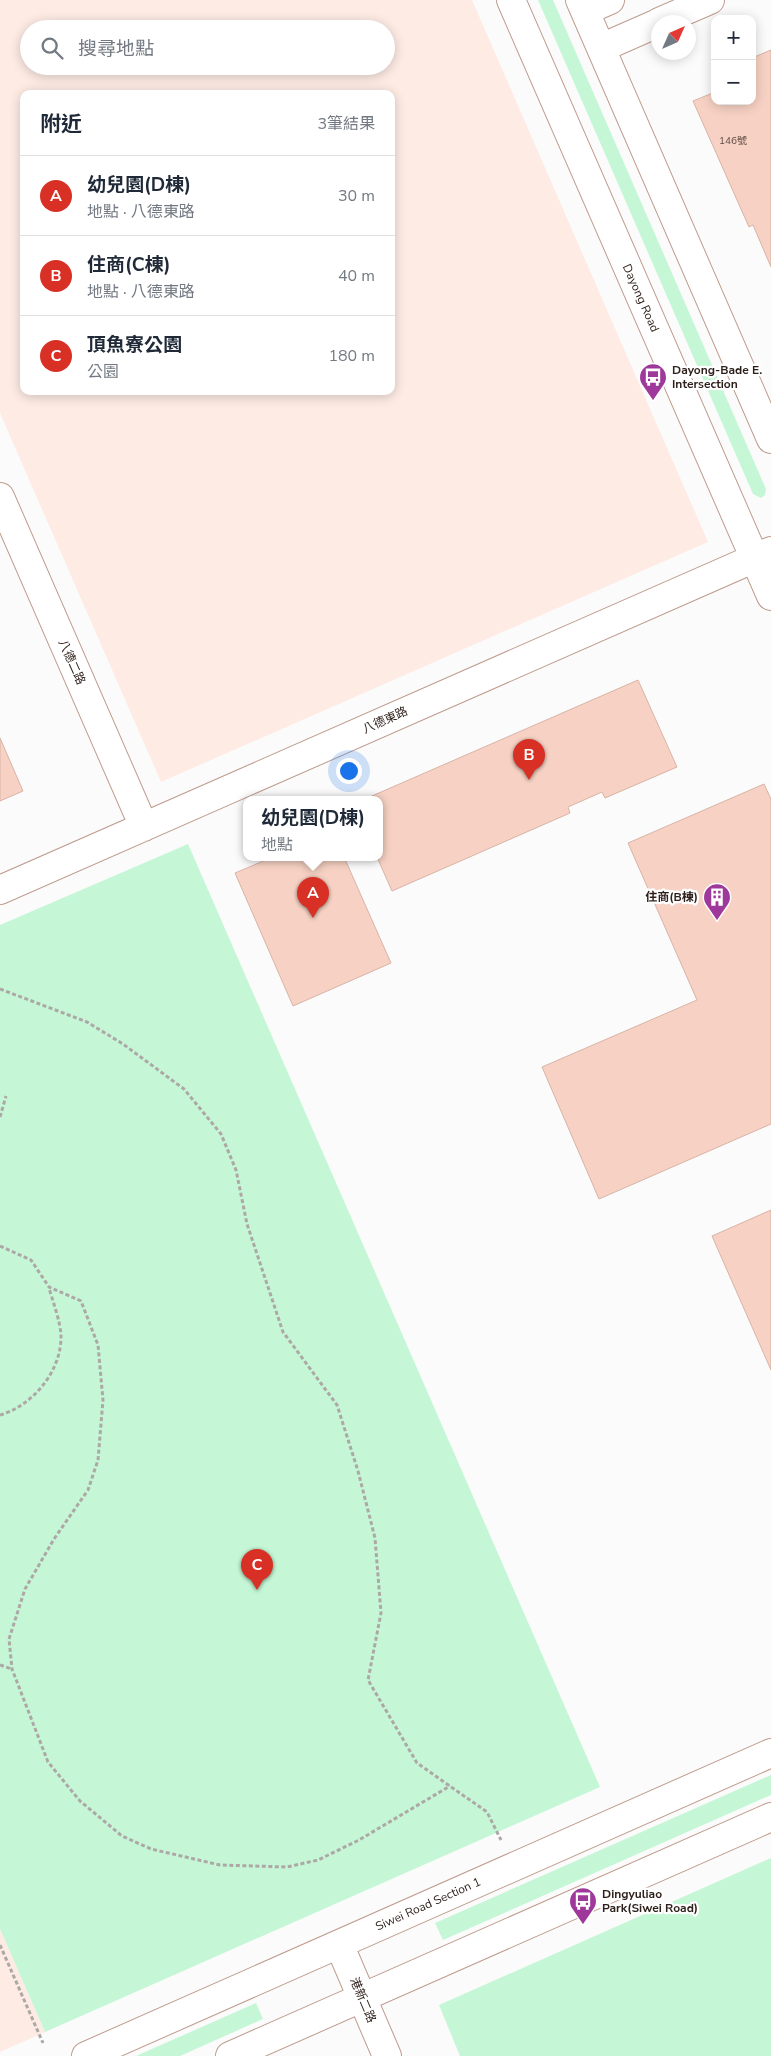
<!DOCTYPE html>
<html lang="zh-TW">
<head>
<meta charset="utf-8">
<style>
  body { margin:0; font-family:"Nunito Sans","Noto Sans TC",sans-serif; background:#f6f6f7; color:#1f2937 }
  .controls { position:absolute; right:15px; top:15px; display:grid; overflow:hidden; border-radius:10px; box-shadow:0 2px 12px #0003 }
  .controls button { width:45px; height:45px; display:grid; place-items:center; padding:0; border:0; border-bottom:1px solid #e0e1e3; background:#fff; color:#1f2937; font:25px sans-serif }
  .compass { position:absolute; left:651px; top:15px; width:45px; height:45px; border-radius:50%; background:#fff; box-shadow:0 2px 12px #0003; rotate:45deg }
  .you { position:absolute; left:348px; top:770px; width:18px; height:18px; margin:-12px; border:4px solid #fff; border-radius:50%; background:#1a73e8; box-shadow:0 0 0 8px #1a73e833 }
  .badge { display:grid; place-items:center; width:32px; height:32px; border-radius:50%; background:#d93025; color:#fff; font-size:16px; font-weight:700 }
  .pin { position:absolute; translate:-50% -41px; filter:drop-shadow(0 1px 2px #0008) }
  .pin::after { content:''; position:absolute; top:26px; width:18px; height:15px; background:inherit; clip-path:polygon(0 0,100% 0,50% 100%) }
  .popup { position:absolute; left:243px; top:796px; width:140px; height:65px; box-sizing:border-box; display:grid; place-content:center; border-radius:10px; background:#fff; filter:drop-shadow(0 1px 4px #0005); font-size:16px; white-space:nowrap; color:#747a83 }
  .popup b { font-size:19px; color:#1f2937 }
  .popup::after { content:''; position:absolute; left:50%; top:100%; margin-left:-10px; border:10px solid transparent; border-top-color:#fff }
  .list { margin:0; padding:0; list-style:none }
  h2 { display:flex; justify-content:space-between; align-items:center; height:65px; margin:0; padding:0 20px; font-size:21px }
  h2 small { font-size:16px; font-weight:400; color:#747a83 }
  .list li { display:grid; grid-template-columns:32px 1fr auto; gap:15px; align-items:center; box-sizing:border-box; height:80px; padding:0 20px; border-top:1px solid #e0e1e3 }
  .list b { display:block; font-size:19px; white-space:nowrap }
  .list p { margin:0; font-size:16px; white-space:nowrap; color:#747a83 }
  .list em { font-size:16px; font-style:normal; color:#747a83 }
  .icon { flex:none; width:28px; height:28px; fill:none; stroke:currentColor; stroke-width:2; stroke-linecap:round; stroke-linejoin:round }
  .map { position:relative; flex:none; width:771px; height:2056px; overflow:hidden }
  .search { position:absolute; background:#fff; box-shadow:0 2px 12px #0003; left:20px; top:20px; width:375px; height:55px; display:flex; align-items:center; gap:12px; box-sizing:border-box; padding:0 18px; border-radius:28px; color:#747a83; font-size:19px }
  .panel { position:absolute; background:#fff; box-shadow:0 2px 12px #0003; left:20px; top:90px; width:375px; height:305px; border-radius:10px }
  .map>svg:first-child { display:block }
  .built { fill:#fdebe4; fill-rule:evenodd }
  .green { fill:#c5f7d6 }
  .building { fill:#f7d2c4; stroke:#d8b3a6 }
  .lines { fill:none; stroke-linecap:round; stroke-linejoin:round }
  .minor-casing { stroke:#bf9c8f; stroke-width:30 }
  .path { stroke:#ada8a6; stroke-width:3; stroke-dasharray:4 2.5; stroke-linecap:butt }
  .minor { stroke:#fff; stroke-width:28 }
  .labels { text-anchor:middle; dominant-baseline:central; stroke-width:4.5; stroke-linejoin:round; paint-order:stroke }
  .number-label { font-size:10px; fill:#604c44 }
  .street-label { font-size:12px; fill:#2d1f1a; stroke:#fff }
  .poi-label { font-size:12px; font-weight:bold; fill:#2d1f1a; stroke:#fff; text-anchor:start }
</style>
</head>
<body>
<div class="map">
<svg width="771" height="2056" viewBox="0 0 771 2056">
  <rect width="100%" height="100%" fill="#fbfbfb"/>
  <path class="built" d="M0,0h472l236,542 -547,240 -161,-369zM29,29h357v37h-357zM24,94h367v297h-367z
    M0,1929l45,103 -45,20z"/>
  <path class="green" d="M538,0h15l213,489 -1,6 -4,3 -8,-4z
    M188,844l412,943 -555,245 -45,-103v-1004z
    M771,1775v20l-328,145 -8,-17z
    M771,1858v198h-311l-21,-51z
    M256,2003l7,16 -83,37h-44z"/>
  <path class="building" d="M771,50v217l-18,-42 -4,2 -56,-126 22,-9v9h37v-43z
    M638,680l39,87 -72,31 -3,-6 -34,15 2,6 -178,78 -15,-34h2v-58h-14z
    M0,738l23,53 -23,10z
    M764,784l7,15v325l-172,75 -57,-132 155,-67 -69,-157z
    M273,857h71l47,106 -98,43 -58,-133z
    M771,1210v160l-59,-134z"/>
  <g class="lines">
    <g class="minor-casing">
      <path id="minor" d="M511,0l260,596
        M580,0l191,439
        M585,11l25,-11
        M659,22l51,-22
        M601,48l57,-25
        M0,497l144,330
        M0,890l771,-339
        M339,1944l48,112
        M86,2056l685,-303
        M230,2056l541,-239"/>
    </g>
    <path class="path" d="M0,989l87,33 36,22 61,45 37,45 15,36 11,54 36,108 54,73 21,66 17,67 6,75 -13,67 49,83 70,49 14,28
      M0,1117l6,-21
      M0,1246l31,14 18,27 32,14 17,44 5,55 -5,60 -10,30 -34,49 -29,50 -16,50 3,30 36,93 32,39 42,35 29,13 69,16 67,2 31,-7 41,-20 91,-54
      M0,1415c32,-9 61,-43 61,-78 0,-14 -8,-35 -12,-49
      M0,1665l12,4
      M0,1945l43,98"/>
    <use href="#minor" class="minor"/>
  </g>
  <defs>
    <g id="bus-pin" transform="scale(1.4375)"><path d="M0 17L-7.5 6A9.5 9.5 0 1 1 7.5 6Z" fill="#9f389b" stroke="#fff"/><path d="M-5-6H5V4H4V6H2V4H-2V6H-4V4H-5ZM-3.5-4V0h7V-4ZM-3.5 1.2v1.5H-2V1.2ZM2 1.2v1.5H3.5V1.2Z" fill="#fff"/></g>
    <g id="building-pin" transform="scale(1.4375)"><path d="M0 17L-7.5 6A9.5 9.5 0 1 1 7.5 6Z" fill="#9f389b" stroke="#fff"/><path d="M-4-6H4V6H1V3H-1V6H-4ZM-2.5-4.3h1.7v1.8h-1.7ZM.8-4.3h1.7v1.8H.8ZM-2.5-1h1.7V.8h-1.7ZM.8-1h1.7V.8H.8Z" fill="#fff"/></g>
  </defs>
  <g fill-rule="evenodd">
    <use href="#bus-pin" x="653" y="377"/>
    <use href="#building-pin" x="717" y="897"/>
    <use href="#bus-pin" x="583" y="1901"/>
  </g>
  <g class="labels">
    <g class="number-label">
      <text x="733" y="141">146號</text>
    </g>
    <g class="street-label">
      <text transform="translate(641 298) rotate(66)">Dayong Road</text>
      <text transform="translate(72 662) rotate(66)">八德二路</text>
      <text transform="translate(385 720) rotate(-24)">八德東路</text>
      <text transform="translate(428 1904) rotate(-24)">Siwei Road Section 1</text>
      <text transform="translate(363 2000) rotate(67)">港新二路</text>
    </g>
    <g class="poi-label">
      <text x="672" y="370">Dayong-Bade E.<tspan x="672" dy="14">Intersection</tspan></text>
      <text x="698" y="897" text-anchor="end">住商(B棟)</text>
      <text x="602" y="1894">Dingyuliao<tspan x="602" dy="14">Park(Siwei Road)</tspan></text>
    </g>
  </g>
</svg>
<div class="controls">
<button>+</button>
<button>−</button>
</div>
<svg class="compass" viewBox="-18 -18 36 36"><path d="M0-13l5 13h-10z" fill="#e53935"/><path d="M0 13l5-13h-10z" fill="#747a83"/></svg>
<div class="you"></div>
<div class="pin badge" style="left:313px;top:918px">A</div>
<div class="popup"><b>幼兒園(D棟)</b>地點</div>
<div class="pin badge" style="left:529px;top:780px">B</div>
<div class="pin badge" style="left:257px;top:1590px">C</div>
<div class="search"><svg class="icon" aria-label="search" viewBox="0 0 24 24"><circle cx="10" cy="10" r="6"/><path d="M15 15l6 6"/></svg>搜尋地點</div>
<section class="panel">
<h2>附近<small>3筆結果</small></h2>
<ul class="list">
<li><span class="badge">A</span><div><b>幼兒園(D棟)</b><p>地點 · 八德東路</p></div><em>30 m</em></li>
<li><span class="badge">B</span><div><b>住商(C棟)</b><p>地點 · 八德東路</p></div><em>40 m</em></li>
<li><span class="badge">C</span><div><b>頂魚寮公園</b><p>公園</p></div><em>180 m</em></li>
</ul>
</section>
</div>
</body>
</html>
